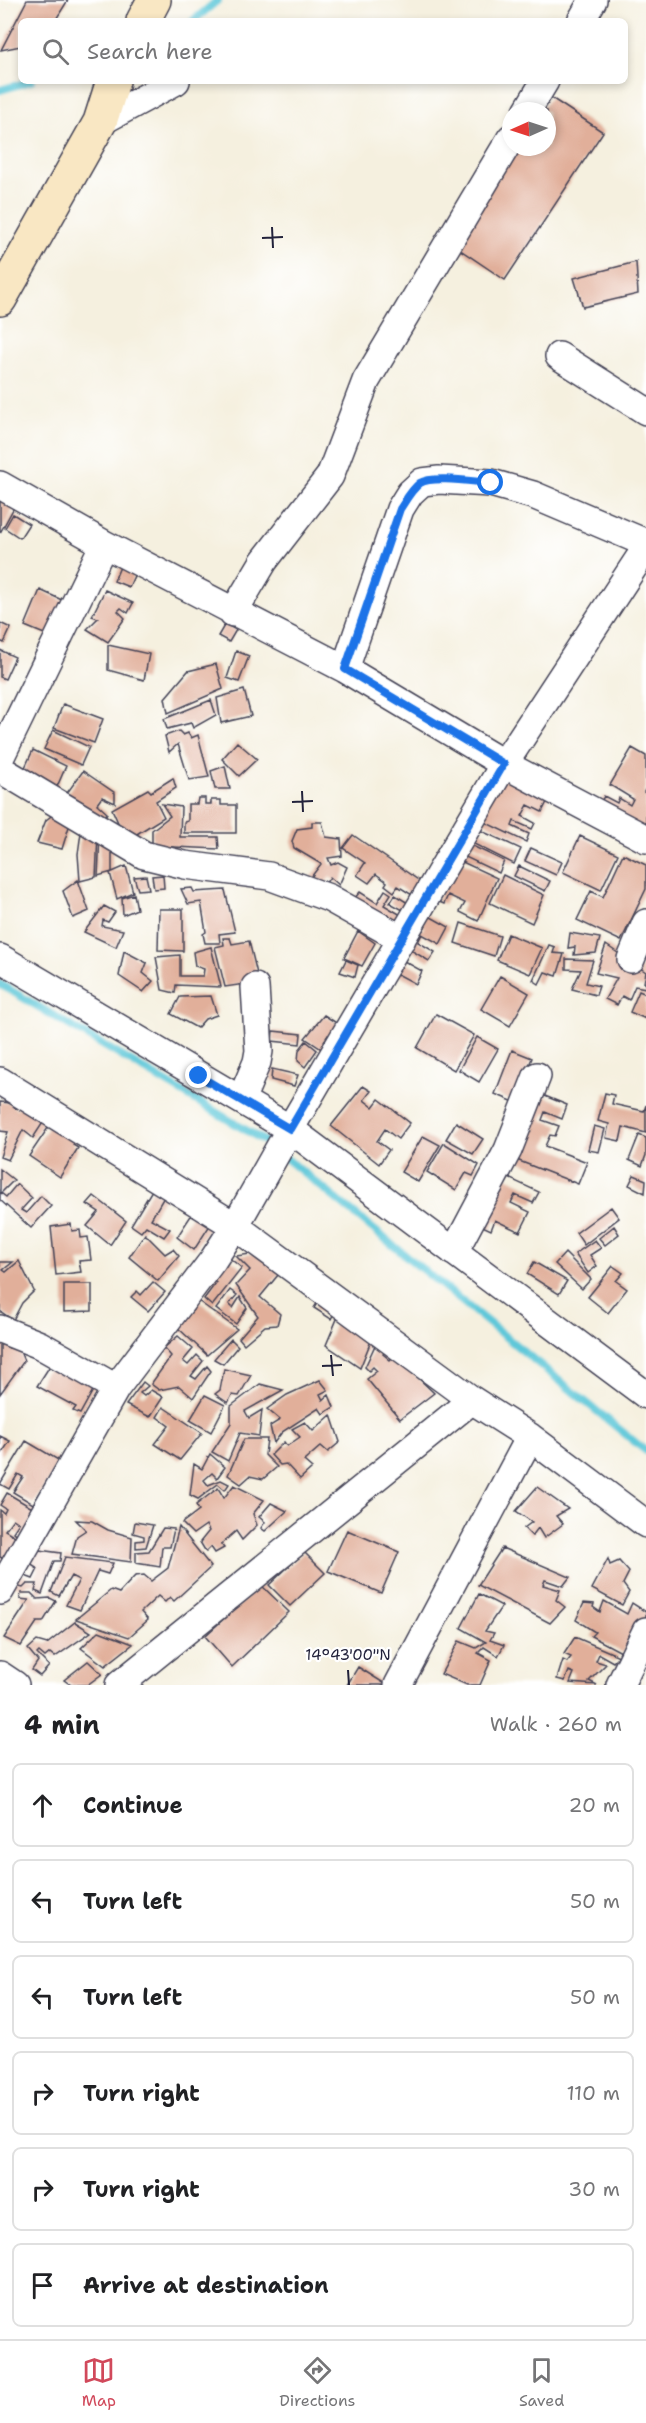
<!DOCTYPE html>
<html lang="en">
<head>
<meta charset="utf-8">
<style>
  body { margin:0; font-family:"Shantell Sans",sans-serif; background:#f2f2f2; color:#202124 }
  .compass { position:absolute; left:502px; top:102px; width:54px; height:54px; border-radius:50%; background:#fff; box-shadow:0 3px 9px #0003; rotate:267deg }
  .stop { position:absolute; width:18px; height:18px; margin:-14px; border:4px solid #1a73e8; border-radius:50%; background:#fff }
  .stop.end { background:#1a73e8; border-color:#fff; box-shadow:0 2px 6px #0008 }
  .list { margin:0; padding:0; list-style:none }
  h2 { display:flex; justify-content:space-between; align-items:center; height:78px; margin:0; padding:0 24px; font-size:26px }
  h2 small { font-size:20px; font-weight:400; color:#757577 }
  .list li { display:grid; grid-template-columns:39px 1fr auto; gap:18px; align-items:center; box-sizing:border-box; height:84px; margin:0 12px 12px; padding:0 12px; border:2px solid #e0e0e0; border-radius:9px }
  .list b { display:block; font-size:22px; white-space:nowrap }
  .list em { font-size:20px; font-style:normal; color:#757577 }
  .icon { flex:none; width:33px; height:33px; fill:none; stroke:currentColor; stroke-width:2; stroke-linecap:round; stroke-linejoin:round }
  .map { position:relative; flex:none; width:646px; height:1685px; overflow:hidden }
  .search { position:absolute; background:#fff; box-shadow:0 3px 9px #0003; left:18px; right:18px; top:18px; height:66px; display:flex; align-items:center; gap:15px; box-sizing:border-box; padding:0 21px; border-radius:9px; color:#757577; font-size:22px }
  .sheet { height:654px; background:#fff }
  nav { display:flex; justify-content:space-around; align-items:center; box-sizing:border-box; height:84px; border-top:2px solid #e0e0e0; background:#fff; font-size:16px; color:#757577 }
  nav a { display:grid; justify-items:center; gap:3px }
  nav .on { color:#d1495b }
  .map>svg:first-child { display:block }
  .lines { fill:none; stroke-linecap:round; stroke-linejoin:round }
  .stream { stroke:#5ec8d9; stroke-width:8 }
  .building { fill:#e1af9a }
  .street-casing { stroke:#424154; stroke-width:30 }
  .secondary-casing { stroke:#424154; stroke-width:36 }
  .street { stroke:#fff; stroke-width:27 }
  .secondary { stroke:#f9e7c3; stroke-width:33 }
  .route { stroke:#1a73e8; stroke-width:8 }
  .ticks { fill:none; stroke:#22223b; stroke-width:2 }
  .ticks-label { font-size:15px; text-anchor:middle; fill:#22223b; stroke:#fff; stroke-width:4.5; stroke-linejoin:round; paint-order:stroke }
</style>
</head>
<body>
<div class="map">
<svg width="646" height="1685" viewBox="0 0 646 1685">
  <rect width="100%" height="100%" fill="#fff"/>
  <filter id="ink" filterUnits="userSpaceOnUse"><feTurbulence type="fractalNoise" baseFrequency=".0167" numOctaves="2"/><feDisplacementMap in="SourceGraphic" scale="12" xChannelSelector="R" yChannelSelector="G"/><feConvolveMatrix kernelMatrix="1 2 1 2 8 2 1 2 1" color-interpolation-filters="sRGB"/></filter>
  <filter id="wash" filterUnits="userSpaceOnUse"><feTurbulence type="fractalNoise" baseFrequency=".008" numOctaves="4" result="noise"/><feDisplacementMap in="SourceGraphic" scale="24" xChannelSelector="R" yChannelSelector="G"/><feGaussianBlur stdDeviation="1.35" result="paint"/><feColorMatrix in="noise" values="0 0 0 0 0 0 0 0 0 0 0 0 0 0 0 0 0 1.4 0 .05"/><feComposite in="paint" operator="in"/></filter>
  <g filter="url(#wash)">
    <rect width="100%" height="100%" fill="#f5f0df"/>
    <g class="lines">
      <path class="stream" d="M193,21l25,-21
        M0,90l31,-9
        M0,984l266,158 380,309"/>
    </g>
    <g id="blocks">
      <path class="building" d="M27,0h41l-13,21h-34v25l-20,4z
        M550,97l53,35 -98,148 -52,-35 64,-98h30v-36h-6z
        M636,262l2,32 -55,13 -9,-29z
        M0,491l18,9 -18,33z
        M13,514l16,10 -9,14 -15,-10z
        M122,562l15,7 -8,18 -15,-6z
        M40,590l24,11 -15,35 -24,-10z
        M105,590l28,13 -5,10 -7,-5 -3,3 7,7 -17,24 -21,-13 11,-11 -6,-2z
        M0,623l11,5 -7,15 -4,-2z
        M225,624l11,6 -7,12 -11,-6z
        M108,645l41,9 -5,26 -36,-10z
        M0,650l15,7 -10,22 -5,-2z
        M236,651l13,5 -10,26 -12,-4z
        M216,664l7,25 -55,24 -3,-15 23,-27z
        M244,690l7,26 -30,7 -4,-25z
        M211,700l5,15 -23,13 -2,-5 -24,6 -3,-10z
        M63,704l40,15 -9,24 -40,-15z
        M53,730l36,17 -8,18 -37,-16z
        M179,731l4,4 5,-2 3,5 7,-3 11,42 -20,3 -11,-36 -9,8 -4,-16z
        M237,742l20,17 -18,17 -17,-17z
        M632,748l14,8v32l-2,4 2,2v36l-46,-26 4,-8 13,7 2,-5 11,7 3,-6 -23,-14z
        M33,750l33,16 -10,23 -34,-15z
        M225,766l5,23h-15l-4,-18z
        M83,771l32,22v10l-13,-6 -5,7 10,9 -4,6 -36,-26z
        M501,774l50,20 -9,18 -14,-7 -6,11 13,7 -3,6 -18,-8 -2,5 17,8 -3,8 -48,-23z
        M173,778l3,10 -20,13 8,16 -32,20 -12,-10 -8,-18 36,-20 3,3z
        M198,798h7v6h6v-4h10v5h15v28h-52v-11l4,-1v-17h9z
        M162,804l19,3 -1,30h38l1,12 -67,-3v-16l18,-14z
        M58,811l14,6 -10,32 -25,-6 9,-23z
        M312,822h10l4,15 15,2 1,17 -14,2 3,7 7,-3 9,5 -8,18 -9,-8 -5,7 -14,-7 10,-13 -27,-16 -2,-7 5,-12 15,-2z
        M82,825l16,8 -2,44 -16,4 -2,-27z
        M477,829l44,20 -7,15 -44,-22z
        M100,835l12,9v28l-14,4z
        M353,835l68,47 -9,13 -14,-9 -4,6 -9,-7 2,-3 -11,-8 -7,9 -12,-8 8,-12 -22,-15z
        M580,836l38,18 -17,36 -38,-18z
        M464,842l40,19 -5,12 -40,-19z
        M531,848l31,14 -6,13 -31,-14z
        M623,854l23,11v24l-25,52 -44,-21 14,-29 12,6z
        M456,859l41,19 -19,43 -18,-9 5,-9 -17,-8 -4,9 -7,-3z
        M126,866l7,26 -16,7 -7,-26z
        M519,866l31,15 -5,10 -31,-15z
        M163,875l1,13 -10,1 -2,-13z
        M503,875l41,20 -12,28 -42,-20z
        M146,876l3,13 -11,1 -4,-13z
        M78,880l11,31 -16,7 -10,-27z
        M192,888l2,4 31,-2 10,42 -16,2 1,9h-15l-2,-9 3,-2 -5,-30 -13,2 -7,-15z
        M385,890l6,4 -7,11 17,10 -7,8 -41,-23 7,-8 17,11z
        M134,894l3,15 -14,6 -1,-17z
        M395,895l13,8 -5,7 -13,-7z
        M104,906l11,6 -7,10 -5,-2 -1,6 21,4 -7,17 -32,-15z
        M159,909h24v42l-25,-1z
        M422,912l27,15 -9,17 -18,-10 -4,8 17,10 -6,9 -25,-15 11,-20 8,4 2,-3 -8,-5z
        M461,923l39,13 -6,20 -39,-13z
        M358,931l17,12 -13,23 -18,-8z
        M570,933l30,5 -4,15 -22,2 1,-8 -7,1z
        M508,934l34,14 -12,26 -33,-14z
        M223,938h7l2,6 17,-3 10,41 -34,5 -10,-40 9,-2z
        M549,945l6,2 -2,6 11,1 -7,22 -12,-4 -6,12 -6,-4z
        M606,945l40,27 -2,11h2v5l-11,-2 -6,14 -7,-4 -5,9 -12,-6 12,-21 -21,-5z
        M211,947l10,40 -45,-2 -1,8 -13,-3 -6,-33 24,-2v21h23l1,-7 -9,-3 -2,-14z
        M124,951l23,12 -4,10 10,8 -10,11 -24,-16z
        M395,956l27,15 -6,13 -28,-15z
        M566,959l27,1 -7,23 13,3 -3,9 -24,-6 9,-19 -15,-1z
        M346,960l12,5 -3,12 -15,-5z
        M500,976l29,17 -19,33 -29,-17z
        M639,991l7,3v25l-16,-7z
        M211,996l6,19 -12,4 -8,9 -26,-14 9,-17z
        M436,1014l38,21 -20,35 -37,-22z
        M324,1015l17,11 -7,13 -6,-4 -4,6 5,3 -6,6 -18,-12z
        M273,1031l28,3 -1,10 -28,-3z
        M477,1037l21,12 -19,33 -20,-12z
        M306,1041l11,9 -12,17 -7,-6 1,-11z
        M512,1050l20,8 -18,44 -19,-8z
        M272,1069l26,6 -4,11 -23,-6z
        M363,1086l8,5 -7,9 9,7 6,-8 31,24 -12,16 -13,-10 -8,12 12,9 -10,14 -48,-38z
        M535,1092l32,13 -5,14 -17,-7 -3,8 17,6 -4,10 -5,-1 -5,11 42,16 -9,22 -69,-27z
        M605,1093l9,2 -2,9 32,7 2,-6v28l-23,-6 -3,14 -14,-3 3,-14 -11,-3z
        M28,1101l20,14 -15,23 -10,-8 -15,30 -8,-3 8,-25 -8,-1v-29l11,1 5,6z
        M54,1119l26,15 -7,11 5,3 -18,29 -31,-21z
        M456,1122l27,17 -10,15 -27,-15z
        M594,1126l11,3 -6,23 -11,-2z
        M639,1135l7,3v17l-4,11 -13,-6z
        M423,1136l17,9 -22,37 -17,-10z
        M444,1143l35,22 -6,11 -7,-3 -10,17 -29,-18z
        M0,1169l14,11 -13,13 5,4 11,-13 15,14 -11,12 5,3 15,-17 10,10 -20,22 -31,-28z
        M500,1174l39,18 -6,11 -18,-8 -4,8 19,9 -10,20 -25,-12 -4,10 -13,-6z
        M634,1175l12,5 -1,13 -16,-8z
        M152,1190l12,7 -13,22 19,10 -6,8 -18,-11 -5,6 -10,-7z
        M94,1196l32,25 -16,24 -23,-19 12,-14 -12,-8z
        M611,1207l8,11 -35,27 -8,-12z
        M196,1208l18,11 -20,31 -17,-13z
        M71,1224l1,7 8,-1 1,8 7,-1 3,23 -12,1 2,11 -25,3 -5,-48z
        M614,1226l5,8 -14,11 -6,-7z
        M145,1234l20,20 8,-5 6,7 -21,25 -29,-24z
        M595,1240l6,8 -11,7 7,11 -9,7 -13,-19z
        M265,1252l18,17 -23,28 20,17 -3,11 -12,1 -21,18 -5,-6 19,-22 -22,-31 14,-15 -14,-14z
        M565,1253l26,26 -9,10 -27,-25z
        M224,1254l18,14 -30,38 -8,-7 12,-16 -5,-4z
        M19,1261l15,30 -12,12 -9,17 -13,-9v-49h13l-10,8 3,2z
        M534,1262l33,19 -8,13 -32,-20z
        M613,1266l10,7 -7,8 11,8 -19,24 -20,-16z
        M153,1282l12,10 -17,19 -17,-14 6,-6 4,4z
        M64,1284h28v27l-28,1z
        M230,1290l7,5 -8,9 4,4 7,-11 7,11 -11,16 -20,-15z
        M323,1294l16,10 -8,15 -17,-11z
        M194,1298l43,31 -30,26 -30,-28 16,-17 -6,-6z
        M340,1312l33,24 -13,32 -34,-23z
        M178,1336l15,13 -10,12 5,4 9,-10 6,6 -12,15 5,3 11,-13 4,5 -18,27 -14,-12 -20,4 -8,-6 20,-28 -7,-8z
        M0,1337l9,11 8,-4 7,17 -24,33z
        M231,1339l7,7 -15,18 -9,-5z
        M377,1341l12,9 -6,4 7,6 4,-5 40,38 -34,26 -33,-40 10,-8 -4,-4 -4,4 -4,-4z
        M53,1361l44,22 -17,31 -7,-3 3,-4 -39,-21z
        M224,1369l27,6 -12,21 -7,-1 -4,8 -13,-9 5,-4z
        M320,1380l8,10 -8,4 3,6 6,-5 5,12 -11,7 -4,-6 -37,24 -8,11 -4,-17 10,-6 -13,-11 20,-14z
        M143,1382l5,4 -8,7 4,3 7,-6 12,7 -13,20 -24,-12z
        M260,1384l23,6 -38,21 4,7 13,-8 -3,26 -19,-3 -12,28 -16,-9 19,-29v-17z
        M205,1395l20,10 -14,27 -21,-12z
        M163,1407l39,26 -22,27 -25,-16 14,-18 -12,-9z
        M331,1415l9,27 -12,10 -7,-6 -17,15 8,7 -12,11 -14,-15 -6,1 -9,-10 13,-13 3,4 13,-9 -8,-8 13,-7 8,9z
        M0,1436l10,5 -10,15z
        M244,1439h23l-2,16 12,12 -14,12 -13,-3 -9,8 -13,-9z
        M26,1441l34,20 -27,43 -20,-12 10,-15 -5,-3 -9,15 -9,-5z
        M210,1454l15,13 -8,11 -5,-5 -8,7 4,5 13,-5 8,4 -4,6 -7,-6 -20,15 -8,-4 4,-31 8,5z
        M234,1485l30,15 -11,14 4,11 -15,15 -6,-9 -15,13 3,4 -9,5 -4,-6 -5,5 -6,-10 9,-11 -3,-6 -13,9 -11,-11 17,-13 -3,-5 22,-17 6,10z
        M537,1487l31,22 -12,7 7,8 -19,14 -6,-10 -6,8 -8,-8 8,-6 -16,-11z
        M7,1493l32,19 -16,25 -10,-5 6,-9 -6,-4 -8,11 18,11 -14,21 -9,-5v-47l4,3 2,-4 -6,-4z
        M271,1503l16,8 -22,20 -4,-3 4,-6 -6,-5z
        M76,1520l16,1 16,9 24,7 -1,25 -59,-8 5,-18 9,-6z
        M135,1522l18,3 -7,22 -10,1v-7l8,-1v-4l-11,-3z
        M179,1527l32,40 -37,34 -4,-4 -5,5 -7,-6 -17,16 7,8 -19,17 -53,-18 35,-29 8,3 16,-17 9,-1 7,6 17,-13z
        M163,1528l11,1 -4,18h-8l-2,20 -24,-4v-11l13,-1z
        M347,1530l52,22 -18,41 -53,-22z
        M502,1548l68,29 -7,9 -18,-6 -2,5 17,5 -4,10 9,7 -15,16 -72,-38z
        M39,1550l22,3 -1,8h-6l-12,33 -7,-3 2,-7h-10l-4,4 -11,-3 5,-12 16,6 5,-10 -13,-8z
        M304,1552l21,21 -35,33 -21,-21z
        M65,1557l48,6 -5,11 -10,-3 -18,39 -14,-5 13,-25 -8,-4 -12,20 -8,-4z
        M608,1559l2,6 9,-4 10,11 -6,12 6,8 -7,13 -30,-16z
        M261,1585l28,27 -57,55 -27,-31z
        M21,1593h10l6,6 13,-1 6,3 -13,21h-6l-16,24 -17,-8 25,-38 -9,-1z
        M479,1594l23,12 -17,25 9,2 -4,7 14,5 -6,11 -14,-9 -6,6 13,7 -11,25h-13l-26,-11 18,-33 17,7 10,-6 -25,-14z
        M604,1601l23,13 5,-11 14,9v11l-23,30 -32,-17 4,-4 -19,-12 8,-17 10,1 -1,3 7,5z
        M75,1622l16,10 -36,25 -5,-4 -5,4 -6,-5 -2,2 12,12 -9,10 -8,-6 6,-9 -10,-12 9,-8 10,3z
        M99,1631l34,13 -28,22 -24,-18z
        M575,1637l44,19 -6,6 -14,-8 -3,7 10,3 -17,17 8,4 -27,-2 4,-10 -5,-2 -4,10 -8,-2 6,-19 4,2 4,-5 -7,-3z
        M88,1661l14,13 -15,11h-16l-7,-5z
        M358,1667l29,18h-40z"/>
    </g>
  </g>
  <g filter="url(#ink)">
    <use href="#blocks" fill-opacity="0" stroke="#424154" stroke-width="1.5"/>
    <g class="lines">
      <g class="street-casing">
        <path id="street" d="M581,21l12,-21
          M527,111l18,-30
          M100,122l76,-41
          M559,356l87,55
          M0,485l104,59 241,125 159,95 142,75
          M233,613l31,-52 66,-85 36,-95 145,-243
          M345,669l55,-160 10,-16 12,-11 17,-2 52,3 42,12 113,48
          M0,758l104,-214
          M0,769l144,86 41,10 84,11 60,22 73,41
          M0,958l290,171 356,266
          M631,959l15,-36
          M0,1081l235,145 237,174 58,37 116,87
          M241,1100l16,-38 2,-11 -4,-64
          M454,1252l54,-102 29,-74
          M0,1329l40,16 76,43
          M0,1591l116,-203 97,-128 22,-34 55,-97 214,-365 142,-216
          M0,1675l15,10
          M119,1685l353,-285
          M398,1685l132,-248
          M620,1685l26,-54"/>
      </g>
      <g class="secondary-casing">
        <path id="secondary" d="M143,21l11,-21
          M0,299l100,-177 13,-41"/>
      </g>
      <use href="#street" class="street"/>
      <use href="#secondary" class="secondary"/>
    </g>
  </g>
  <g class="lines" filter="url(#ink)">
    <path class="route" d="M199,1076l91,53 214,-365 -159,-95 55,-160c6,-9 11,-19 20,-26 13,-8 55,-1 71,0"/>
  </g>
  <path class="ticks" d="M272,227l1,21M262,238l21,-1M302,791l1,21M292,802l21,-1M331,1355l2,21M322,1366l20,-1M348,1670l1,15"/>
  <g class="ticks-label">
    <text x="348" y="1660">14°43'00"N</text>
  </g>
</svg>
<svg class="compass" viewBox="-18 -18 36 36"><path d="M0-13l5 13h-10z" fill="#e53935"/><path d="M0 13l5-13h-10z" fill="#757577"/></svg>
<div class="stop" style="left:491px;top:483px"></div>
<div class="stop end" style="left:199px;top:1076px"></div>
<div class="search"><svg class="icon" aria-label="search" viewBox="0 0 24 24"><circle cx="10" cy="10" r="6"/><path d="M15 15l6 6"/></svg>Search here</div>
</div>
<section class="sheet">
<h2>4 min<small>Walk · 260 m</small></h2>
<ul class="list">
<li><svg class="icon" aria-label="ahead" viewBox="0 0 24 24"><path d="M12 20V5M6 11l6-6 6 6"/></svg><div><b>Continue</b></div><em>20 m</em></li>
<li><svg class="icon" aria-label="left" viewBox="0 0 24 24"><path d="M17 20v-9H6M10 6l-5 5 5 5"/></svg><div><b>Turn left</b></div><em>50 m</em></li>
<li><svg class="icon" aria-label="left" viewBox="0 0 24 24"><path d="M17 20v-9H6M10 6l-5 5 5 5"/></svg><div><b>Turn left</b></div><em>50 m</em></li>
<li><svg class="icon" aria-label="right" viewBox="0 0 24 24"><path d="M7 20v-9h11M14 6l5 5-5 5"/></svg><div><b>Turn right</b></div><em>110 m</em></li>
<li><svg class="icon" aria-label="right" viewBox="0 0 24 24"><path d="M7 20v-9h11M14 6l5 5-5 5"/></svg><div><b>Turn right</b></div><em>30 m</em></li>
<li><svg class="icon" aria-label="arrive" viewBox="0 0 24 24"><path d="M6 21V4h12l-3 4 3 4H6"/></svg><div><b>Arrive at destination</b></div></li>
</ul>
</section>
<nav>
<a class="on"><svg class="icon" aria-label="map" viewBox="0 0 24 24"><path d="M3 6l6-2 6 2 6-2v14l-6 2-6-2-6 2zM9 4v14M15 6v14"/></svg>Map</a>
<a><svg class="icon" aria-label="directions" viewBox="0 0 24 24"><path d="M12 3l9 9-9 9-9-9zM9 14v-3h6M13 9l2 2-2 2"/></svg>Directions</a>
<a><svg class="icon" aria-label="saved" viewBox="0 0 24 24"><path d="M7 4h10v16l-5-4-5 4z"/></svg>Saved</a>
</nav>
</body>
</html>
